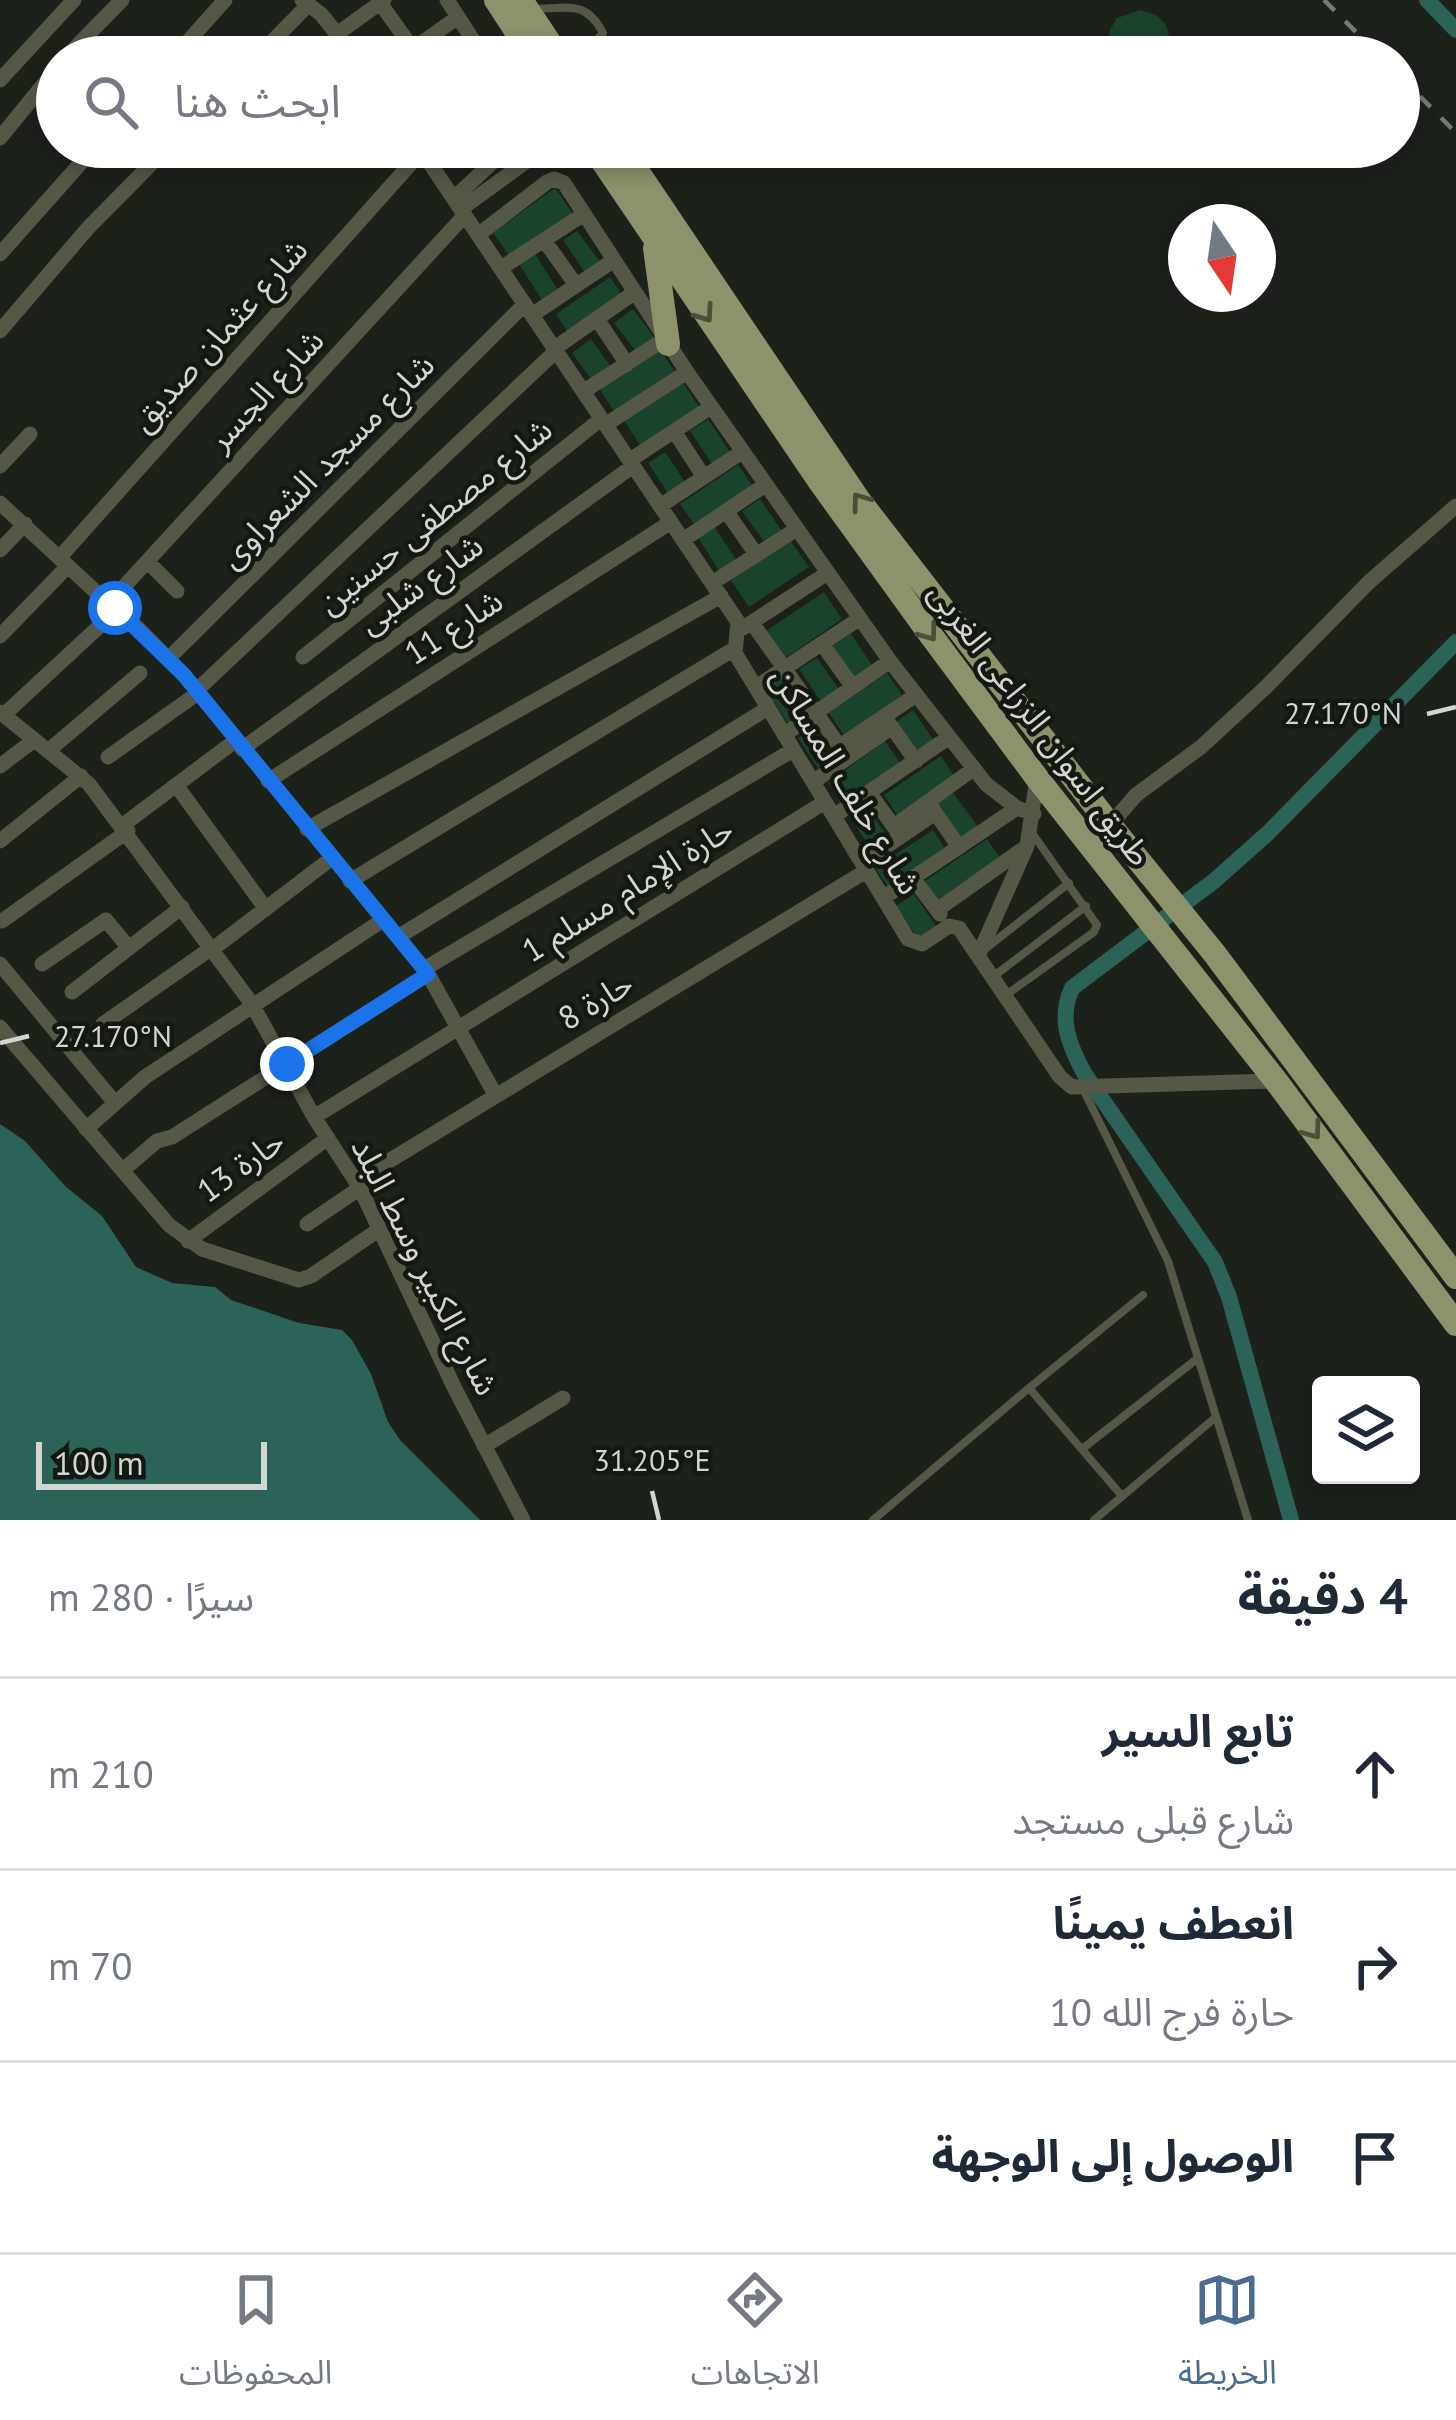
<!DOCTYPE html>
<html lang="ar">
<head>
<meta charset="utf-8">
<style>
  body { margin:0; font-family:"PT Sans","Noto Sans Arabic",sans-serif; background:#f2f2f3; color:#1f2937; direction:rtl }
  .controls { position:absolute; right:36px; bottom:36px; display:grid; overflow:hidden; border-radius:12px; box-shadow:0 6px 18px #0003 }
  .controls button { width:108px; height:108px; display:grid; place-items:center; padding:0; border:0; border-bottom:3px solid #e0e1e3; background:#fff; color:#1f2937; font:60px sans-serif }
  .compass { position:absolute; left:1168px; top:204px; width:108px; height:108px; border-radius:50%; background:#fff; box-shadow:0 6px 18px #0003; rotate:167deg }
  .scale { position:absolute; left:36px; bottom:30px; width:231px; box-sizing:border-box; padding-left:12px; border:6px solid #d2d5d0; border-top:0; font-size:33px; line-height:42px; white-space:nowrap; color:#d2d5d0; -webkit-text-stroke:9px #131811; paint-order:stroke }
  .stop { position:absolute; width:36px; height:36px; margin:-27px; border:9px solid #1a73e8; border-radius:50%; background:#fff }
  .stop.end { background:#1a73e8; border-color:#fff; box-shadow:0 3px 12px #0008 }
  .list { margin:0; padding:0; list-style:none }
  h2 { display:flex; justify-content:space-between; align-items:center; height:156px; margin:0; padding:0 48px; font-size:51px }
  h2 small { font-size:39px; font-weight:400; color:#747a83 }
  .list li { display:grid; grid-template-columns:78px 1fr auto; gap:36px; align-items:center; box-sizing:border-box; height:192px; padding:0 48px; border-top:3px solid #e0e1e3 }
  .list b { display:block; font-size:45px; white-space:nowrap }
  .list p { margin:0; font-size:39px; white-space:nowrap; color:#747a83 }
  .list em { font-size:39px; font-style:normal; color:#747a83 }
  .icon { flex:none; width:66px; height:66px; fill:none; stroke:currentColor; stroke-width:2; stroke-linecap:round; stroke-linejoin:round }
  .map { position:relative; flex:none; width:1456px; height:1520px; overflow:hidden; direction:ltr }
  .search { position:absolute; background:#fff; box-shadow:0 6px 18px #0003; left:36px; right:36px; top:36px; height:132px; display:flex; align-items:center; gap:30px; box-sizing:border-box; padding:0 42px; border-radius:66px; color:#747a83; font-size:45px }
  .sheet { height:732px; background:#fff }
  nav { display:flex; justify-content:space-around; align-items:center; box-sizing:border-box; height:168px; border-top:3px solid #e0e1e3; background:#fff; font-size:33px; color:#747a83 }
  nav a { display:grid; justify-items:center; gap:6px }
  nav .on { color:#4a6c8e }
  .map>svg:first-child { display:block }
  .water { fill:#2b6359 }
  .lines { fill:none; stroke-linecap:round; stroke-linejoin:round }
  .canal { stroke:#2b6359; stroke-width:16 }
  .building { fill:#19432d }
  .lane { stroke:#565847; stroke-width:8 }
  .street { stroke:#565847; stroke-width:15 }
  .primary { stroke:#8d926d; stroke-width:24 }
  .rail { stroke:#767a74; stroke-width:4.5; stroke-dasharray:15 15; stroke-linecap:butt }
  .oneway { stroke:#4a4f3a }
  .route { stroke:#1a73e8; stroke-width:15 }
  .ticks { fill:none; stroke:#d2d5d0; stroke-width:4.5 }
  .labels { text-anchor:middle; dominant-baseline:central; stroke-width:9; stroke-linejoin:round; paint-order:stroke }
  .street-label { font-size:33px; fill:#d2d5d0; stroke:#131811 }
  .ticks-label { font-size:30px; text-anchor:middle; fill:#d2d5d0; stroke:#131811; stroke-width:9; stroke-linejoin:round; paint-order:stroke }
</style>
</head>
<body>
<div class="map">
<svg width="1456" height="1520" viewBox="0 0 1456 1520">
  <rect width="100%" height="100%" fill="#1c211a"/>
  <path class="water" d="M0,1124l25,17 40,45 37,30 34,51 36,16 43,4 16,13 68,23 43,7 10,10 19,34 17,48 12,18 80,80h-480z"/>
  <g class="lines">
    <path class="canal" d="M1427,0l29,30
      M1291,1520l-62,-223 -14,-35 -131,-189c-15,-28 -26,-54 -12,-85l142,-107 54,-48 188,-191"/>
  </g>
  <path class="building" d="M1140,10l16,5 10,10 4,13 -3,16 -54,3 -5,-14 2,-13 7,-12z
    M555,188l18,26 -63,43 -17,-24z
    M577,231l24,32 -15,11 -23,-34z
    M535,254l23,36 -16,10 -23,-36z
    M610,277l12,18 -53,39 -13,-20z
    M633,309l23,31 -18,14 -24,-31z
    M591,339l22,31 -19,13 -22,-30z
    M660,349l16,25 -61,39 -16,-25z
    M682,381l19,29 -59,38 -19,-29z
    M708,419l24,36 -18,12 -24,-36z
    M665,452l22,33 -17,11 -22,-33z
    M738,465l16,23 -58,39 -16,-23z
    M760,499l24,35 -17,12 -25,-35z
    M714,526l25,38 -17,11 -25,-39z
    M790,540l19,27 -60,40 -19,-28z
    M824,592l18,27 -57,39 -19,-27z
    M851,634l23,34 -19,12 -23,-34z
    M817,658l23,33 -18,12 -23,-34z
    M887,673l15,22 -58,40 -15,-22z
    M781,679l25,37 -16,11 -25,-38z
    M913,710l22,32 -17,12 -22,-32z
    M814,729l24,33 -17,11 -23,-35z
    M885,741l16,23 -59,42 -14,-23z
    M941,756l14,21 -57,39 -14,-21z
    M951,790l28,38 -17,12 -28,-37z
    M866,806l24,34 -17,11 -24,-34z
    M933,830l13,20 -58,37 -13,-19z
    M987,839l15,22 -63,42 -14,-22z
    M914,894l22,32 -18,12 -22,-32z"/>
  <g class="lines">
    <path class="lane" d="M534,9c34,-1 52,-9 69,24l-21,24
      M985,949l84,-66
      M994,976l92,-70
      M1006,995l88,-63 3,-7 -65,-92
      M1083,1089l85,172 80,259
      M1029,1388l114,-93
      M1082,1449l116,-91
      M873,1520l156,-132 93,108
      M1094,1520l122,-103"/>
    <path class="street" d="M302,0l19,14 34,43
      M447,0l37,57
      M380,3l33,46
      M337,34l47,-34
      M66,57l56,-57
      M174,57l51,-57
      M257,57l52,-53
      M402,57l56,-40
      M0,80l74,-80
      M0,138l57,-70
      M419,147l319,475 -3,31 173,286 14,5 27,-18 10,2 101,149 12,10 204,-6
      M431,164l18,-17
      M454,198l55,-51
      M461,209l85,-62
      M478,235l69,-53 7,-3 10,4 123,189 203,289 96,123 31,24 17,6
      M544,240l32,45
      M0,254l95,-107
      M501,268l83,-54
      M532,315l82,-55
      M597,319l30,45
      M0,331l88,-103 80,-81
      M555,348l80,-56
      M584,391l81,-52
      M605,425l82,-53
      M674,431l30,46
      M630,460l81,-53
      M0,466l30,-32
      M0,503l110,102 10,5 64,65 244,299 68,122
      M660,506l82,-54
      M726,511l30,43
      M683,540l82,-55
      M0,550l25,-26
      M60,557l362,-406
      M148,562l29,29
      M712,583l83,-53
      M108,604l357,-389
      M752,623l96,135
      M743,628l83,-54
      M0,636l68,-70
      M822,644l31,43
      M303,657l298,-238
      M169,658l356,-354
      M756,687l103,-68
      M196,691l360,-340
      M0,712l89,72 163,220 62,113 46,71 94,199 69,133
      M0,714l8,-3 110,-102
      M886,719l30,42
      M784,735l106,-74
      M840,746l76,-51
      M242,749l391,-283
      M48,751l92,-78
      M108,757l90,-64
      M0,766l33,-25
      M268,781l403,-259
      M813,782l79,-55
      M176,785l90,124
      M869,792l30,42
      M930,805l29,42
      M834,816l114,-78
      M123,825l112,-84
      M1110,825l26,-30 65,-48 65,-60 103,-105 87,-76
      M894,826l78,-56
      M307,829l414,-233
      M0,841l81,-65
      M862,863l73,-50
      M913,878l27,36
      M350,881l384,-232
      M883,898l134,-90
      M937,910l86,-61
      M2,921l126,-90
      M398,937l370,-229
      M214,948l118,-90
      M979,954l48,-108 10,-68
      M0,964l115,139
      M42,964l64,-44 23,28
      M424,969l369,-219
      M72,992l110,-85
      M103,1024l110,-77
      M0,1027l169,198 33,24 97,31 12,-4 66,-45
      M314,1117l511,-315
      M86,1129l59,-52 238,-157
      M123,1170l34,-29 15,-4 256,-163
      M356,1181l510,-310
      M307,1224l53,-36
      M188,1241l140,-103
      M484,1446l79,-48"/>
    <path class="primary" d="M496,0l37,57
      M521,0l38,57
      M593,147l227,335 107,148 110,148 239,303 180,243
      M621,147l237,352 252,326 104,128 242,324
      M655,248l13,96"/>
    <path class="rail" d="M1324,0l57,57
      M1399,75l57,58"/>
  </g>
  <defs><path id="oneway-chevron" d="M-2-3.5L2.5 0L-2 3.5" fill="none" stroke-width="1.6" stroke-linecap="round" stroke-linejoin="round" transform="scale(3)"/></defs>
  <g class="oneway">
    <use href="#oneway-chevron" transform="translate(705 314) rotate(55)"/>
    <use href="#oneway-chevron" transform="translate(860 501) rotate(-126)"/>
    <use href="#oneway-chevron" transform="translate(929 633) rotate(54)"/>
    <use href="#oneway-chevron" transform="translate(1313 1131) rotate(54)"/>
  </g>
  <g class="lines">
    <path class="route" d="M115,608l69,67 244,299 -141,90"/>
  </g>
  <path class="ticks" d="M1427,714l29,-7M0,1043l29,-7M652,1491l7,29"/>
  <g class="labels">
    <g class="street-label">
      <text transform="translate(218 334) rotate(-48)">شارع عثمان صديق</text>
      <text transform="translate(265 389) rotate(-47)">شارع الجسر</text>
      <text transform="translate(326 460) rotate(-45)">شارع مسجد الشعراوى</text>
      <text transform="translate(434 515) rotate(-39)">شارع مصطفى حسنين</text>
      <text transform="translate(420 583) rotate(-36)">شارع شلبى</text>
      <text transform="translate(453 626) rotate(-33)">شارع 11</text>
      <text transform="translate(1041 723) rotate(53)">طريق اسوان الزراعى الغربى</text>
      <text transform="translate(847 780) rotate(59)">شارع خلف المساكن</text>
      <text transform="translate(627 889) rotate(-32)">حارة الإمام مسلم 1</text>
      <text transform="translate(595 1000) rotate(-31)">حارة 8</text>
      <text transform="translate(240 1165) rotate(-36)">حارة 13</text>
      <text transform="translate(426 1266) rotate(63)">شارع الكبير وسط البلد</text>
    </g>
  </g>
  <g class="ticks-label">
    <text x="1343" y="724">27.170°N</text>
    <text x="113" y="1047">27.170°N</text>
    <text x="652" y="1471">31.205°E</text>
  </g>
</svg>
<div class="controls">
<button><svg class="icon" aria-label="layers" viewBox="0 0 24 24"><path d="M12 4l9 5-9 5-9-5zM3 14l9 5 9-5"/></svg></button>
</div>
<svg class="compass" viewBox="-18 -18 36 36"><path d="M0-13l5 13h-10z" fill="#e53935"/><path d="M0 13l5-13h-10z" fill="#747a83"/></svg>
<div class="scale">100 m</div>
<div class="stop" style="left:115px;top:608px"></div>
<div class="stop end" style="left:287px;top:1064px"></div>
<div class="search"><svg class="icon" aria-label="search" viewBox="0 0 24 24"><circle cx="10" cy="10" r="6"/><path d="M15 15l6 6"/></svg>ابحث هنا</div>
</div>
<section class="sheet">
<h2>4 دقيقة<small>سيرًا · 280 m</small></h2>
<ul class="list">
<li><svg class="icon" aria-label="ahead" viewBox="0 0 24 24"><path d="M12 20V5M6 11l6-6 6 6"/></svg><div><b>تابع السير</b><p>شارع قبلى مستجد</p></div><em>210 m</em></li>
<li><svg class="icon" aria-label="right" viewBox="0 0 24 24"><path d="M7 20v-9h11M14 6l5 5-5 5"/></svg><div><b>انعطف يمينًا</b><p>حارة فرج الله 10</p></div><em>70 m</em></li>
<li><svg class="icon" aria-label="arrive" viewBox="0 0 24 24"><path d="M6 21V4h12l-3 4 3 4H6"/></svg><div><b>الوصول إلى الوجهة</b></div></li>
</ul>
</section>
<nav>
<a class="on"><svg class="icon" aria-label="map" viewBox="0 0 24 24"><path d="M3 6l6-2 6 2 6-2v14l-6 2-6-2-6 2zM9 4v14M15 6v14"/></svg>الخريطة</a>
<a><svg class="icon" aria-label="directions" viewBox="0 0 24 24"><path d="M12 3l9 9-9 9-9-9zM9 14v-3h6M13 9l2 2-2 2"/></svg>الاتجاهات</a>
<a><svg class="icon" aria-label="saved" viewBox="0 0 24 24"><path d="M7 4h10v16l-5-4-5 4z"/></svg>المحفوظات</a>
</nav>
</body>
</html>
